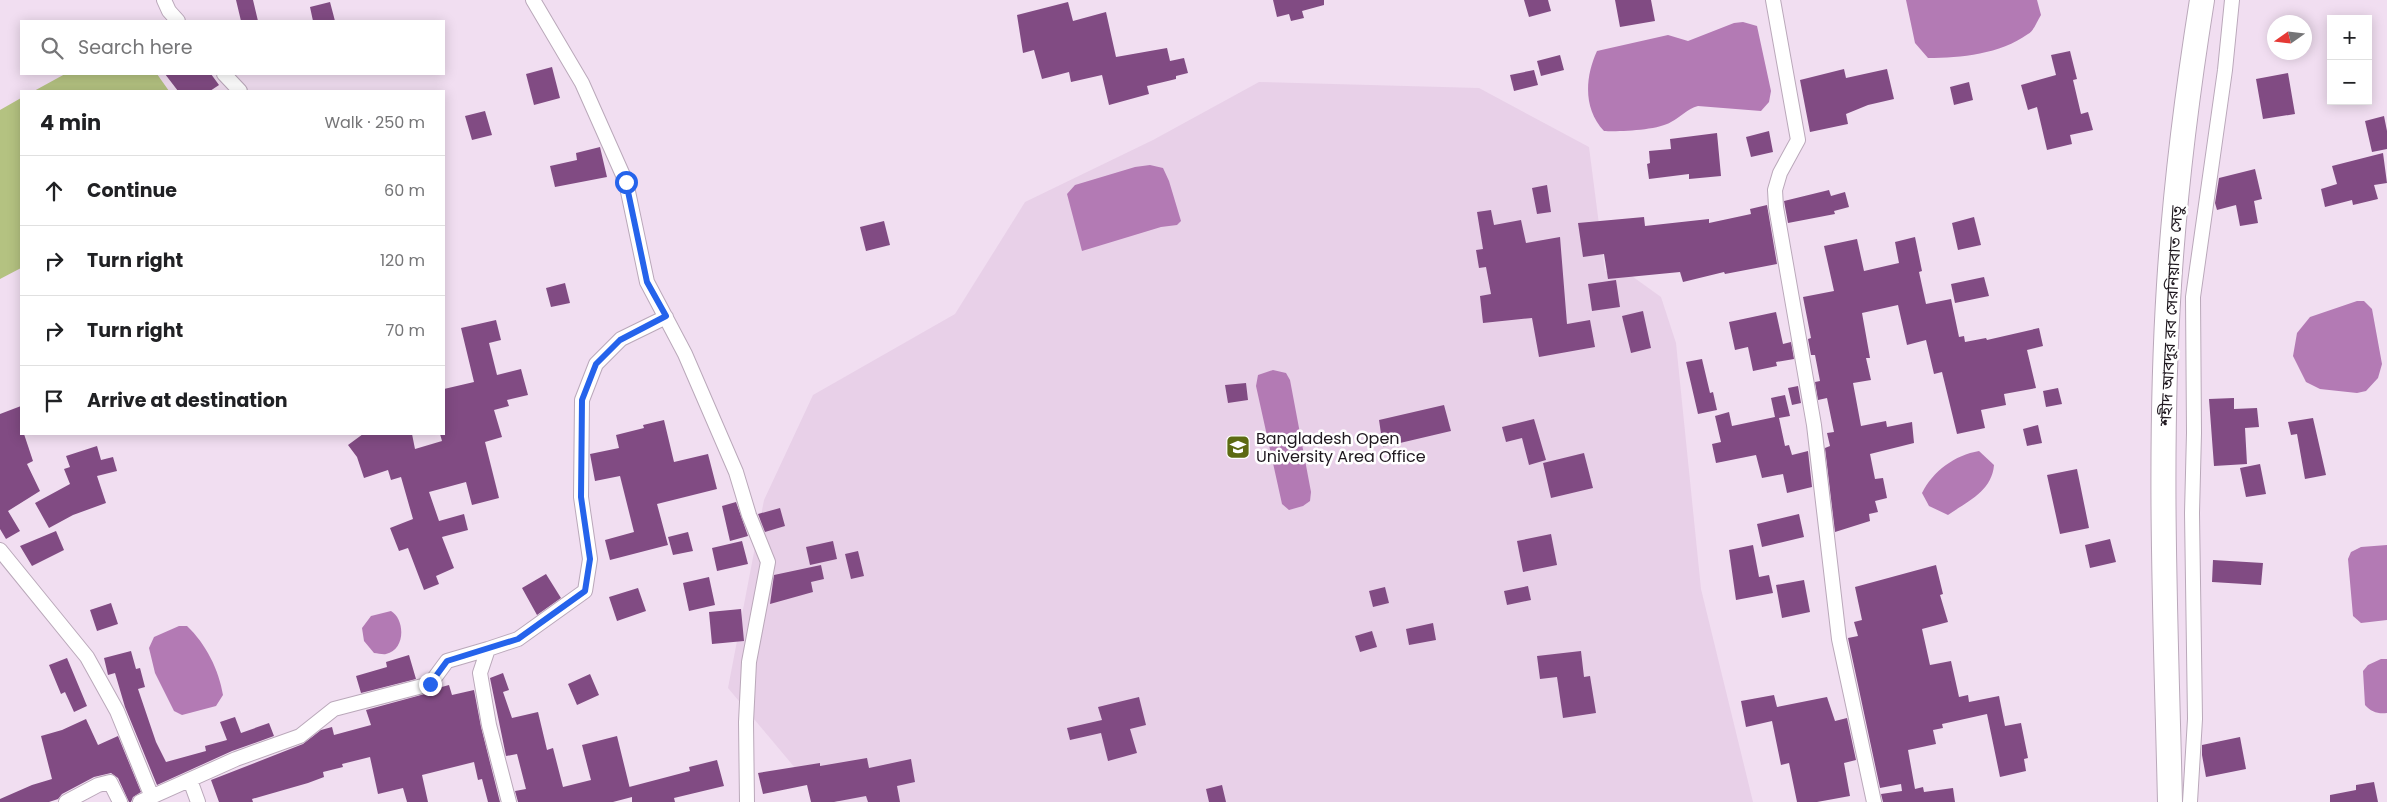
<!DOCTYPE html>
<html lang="en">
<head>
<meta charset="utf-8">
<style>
  body { margin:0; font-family:Poppins,"Noto Sans Bengali",sans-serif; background:#f2f2f2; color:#202124 }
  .controls { position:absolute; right:15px; top:15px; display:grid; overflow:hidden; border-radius:0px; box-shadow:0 2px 12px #0003 }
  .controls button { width:45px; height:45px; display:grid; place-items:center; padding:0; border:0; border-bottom:1px solid #e0e0e0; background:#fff; color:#202124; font:25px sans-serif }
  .compass { position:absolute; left:2267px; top:15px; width:45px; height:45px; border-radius:50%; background:#fff; box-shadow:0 2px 12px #0003; rotate:256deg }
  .stop { position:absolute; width:15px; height:15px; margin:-11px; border:4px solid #2563eb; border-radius:50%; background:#fff }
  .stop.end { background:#2563eb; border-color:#fff; box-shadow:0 1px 5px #0008 }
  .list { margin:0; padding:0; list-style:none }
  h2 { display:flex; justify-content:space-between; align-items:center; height:65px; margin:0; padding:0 20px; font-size:21px }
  h2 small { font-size:16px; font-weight:400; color:#757577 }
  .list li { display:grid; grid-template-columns:32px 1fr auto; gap:15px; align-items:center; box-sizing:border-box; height:70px; padding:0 20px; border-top:1px solid #e0e0e0 }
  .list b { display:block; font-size:19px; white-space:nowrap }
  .list em { font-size:16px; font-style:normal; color:#757577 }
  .icon { flex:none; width:28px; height:28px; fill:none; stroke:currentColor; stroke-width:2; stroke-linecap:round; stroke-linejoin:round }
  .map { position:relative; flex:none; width:2387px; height:802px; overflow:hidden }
  .search { position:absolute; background:#fff; box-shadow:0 2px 12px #0003; left:20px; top:20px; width:425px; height:55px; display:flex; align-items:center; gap:12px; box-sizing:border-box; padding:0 18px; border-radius:0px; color:#757577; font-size:19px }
  .panel { position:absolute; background:#fff; box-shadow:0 2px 12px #0003; left:20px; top:90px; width:425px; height:345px; border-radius:0px }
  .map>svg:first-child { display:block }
  .built { fill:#e8d0e8 }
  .green { fill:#b4c281 }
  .water { fill:#b37ab4 }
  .building { fill:#814b83 }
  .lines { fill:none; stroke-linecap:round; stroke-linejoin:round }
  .minor-casing { stroke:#baa8ba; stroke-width:16 }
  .trunk-casing { stroke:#baa8ba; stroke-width:26 }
  .minor { stroke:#fff; stroke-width:14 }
  .trunk { stroke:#fff; stroke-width:24 }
  .route { stroke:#2563eb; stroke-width:6 }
  .labels { text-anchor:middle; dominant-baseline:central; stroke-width:5; stroke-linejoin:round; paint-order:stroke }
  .street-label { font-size:16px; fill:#1f181f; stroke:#fff }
  .poi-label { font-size:16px; fill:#1f181f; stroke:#fff; text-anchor:start }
</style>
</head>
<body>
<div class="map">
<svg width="2387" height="802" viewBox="0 0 2387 802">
  <rect width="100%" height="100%" fill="#f1def1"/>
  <path class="built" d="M1259,82l220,6 110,59 16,124 24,3 32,23 15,46 25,246 52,213h-914l-38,-27 -73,-87 36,-188 49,-105 142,-81 70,-112 128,-62z"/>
  <path class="green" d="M65,74h92l12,17h-135z
    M21,98v170l-21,11v-169z"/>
  <path class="water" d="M1906,0h131l4,15c-4,6 -7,16 -13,19 -28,20 -67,24 -100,24l-13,-15z
    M1743,22l14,4 14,65 -2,11 -8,9 -63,-5c-11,3 -17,11 -27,16 -12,8 -52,10 -67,9 -21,-22 -19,-54 -7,-80l71,-16 20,6 46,-18z
    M1150,165l13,3 6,13 12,40 -4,4 -16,2 -79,24 -15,-57 8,-9 60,-18z
    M2357,301h7l8,8 10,55 -4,14 -12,13 -9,2 -37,-4 -14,-7 -13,-26 4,-23 13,-16z
    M1273,370l13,3 4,7 21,112 -1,9 -7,5 -14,4 -7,-6 -26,-118 2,-11z
    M1979,451l15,14c-2,26 -26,36 -46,50l-19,-9 -7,-13c11,-22 33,-38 57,-42z
    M2387,545v75l-26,3 -8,-7 -5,-57 3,-7 10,-5z
    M391,611c14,8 15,39 -5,43 -3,1 -8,-1 -12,-1l-10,-12 -2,-13 9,-12z
    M179,626h8c19,18 32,44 36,69l-7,11 -34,9 -8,-4 -19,-38 -6,-25 5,-11z
    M2381,659h6v54c-9,1 -16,-1 -22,-8l-2,-34 5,-6z"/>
  <path class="building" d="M236,0h17l5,21h-17z
    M1273,0h51v5l-22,6 2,7 -13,3 -2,-7 -12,3z
    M1524,0h24l3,11 -22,6z
    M1615,0h36l4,21 -35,6z
    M330,2l5,19h-22l-3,-14z
    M1068,2l5,19 33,-9 10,45 51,-9 3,13 14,-3 4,15 -12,3v3l-29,7 2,8 -40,11 -7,-30 -31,7 -2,-10 -27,7 -8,-29 -11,3 -6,-38z
    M2070,51l7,28 -4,1 8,34 7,-2 5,18 -23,5 2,9 -25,6 -10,-43 -9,3 -7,-25 35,-10 -5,-20z
    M1560,55l4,15 -23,6 -4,-15z
    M552,67l8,31 -26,7 -8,-31z
    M1844,69l2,9 41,-9 7,30 -26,6 -22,9 2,10 -38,8 -10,-52z
    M1534,70l4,15 -24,6 -4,-16z
    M2288,73l7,41 -32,5 -7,-40z
    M165,74h46l8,11 -9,6h-32z
    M1969,82l4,18 -19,5 -4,-18z
    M485,111l7,24 -20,5 -7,-24z
    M2384,116l3,15v18l-15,3 -7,-31z
    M1769,131l4,21 -22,5 -5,-20z
    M1717,133l4,43 -32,3v-5l-40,5 -2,-15 3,-1 -1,-12 22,-2 -1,-10z
    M600,147l7,30 -52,10 -5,-21 27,-6 -1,-7z
    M2383,153l4,30 -13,2 4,14 -25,6 -1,-5 -27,7 -4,-18 16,-5 -5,-18z
    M2255,169l7,30 -8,2 4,22 -18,3 -4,-21 -19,5 -2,-7 4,-25z
    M1547,185l4,27 -14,2 -5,-26z
    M1829,190l2,6 14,-4 4,15 -15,4 1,3 -47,9 -4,-22z
    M1767,205l10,59 -52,10 -1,-2 -41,10 -3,-10 -72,7 -4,-25 -21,3 -5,-34 66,-6 1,9 64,-7v4l42,-9 -1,-5z
    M1491,210l3,15 27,-5 5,23 34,-6 7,87 23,-4 5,27 -56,10 -7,-39 -49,5 -3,-27 11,-2 -5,-27 -7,1 -3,-18 7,-1 -6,-37z
    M1974,217l7,28 -23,5 -6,-27z
    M884,221l6,24 -24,6 -6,-24z
    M1915,237l7,34 -3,1 7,32 25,-5 8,38 5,-1 1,6 21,-4 1,2 52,-12 4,18 -16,4 9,38 -32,6 2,11 -25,5 4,18 -28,6 -15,-62 -8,2 -8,-34 -19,5 -9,-40 -36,8 8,45h-4l5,22 -18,3 8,43 25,-5 1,6 25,-5 2,21 -44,11 5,25 8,-1 4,20 -12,3 3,11 -9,2 1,7 -35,11 -10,-84 5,-2 -3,-13 7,-1 -7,-34 -9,2 -3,-18 5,-1 -5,-26h-4l-3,-16 3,-1 -8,-41 31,-6 -10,-45 33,-7 7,32 35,-8 -4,-21z
    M1984,277l5,19 -34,7 -4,-19z
    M1616,280l4,27 -28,4 -4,-27z
    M565,283l5,20 -19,4 -5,-19z
    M1643,311l8,37 -20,5 -9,-37z
    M1776,312l7,32 8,-2 3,17 -18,3 1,4 -24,5 -5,-24 -13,3 -6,-28z
    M496,320l5,20 -12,3 8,32 24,-6 7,26 -21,5 2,6 -15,4 8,27 -17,5 14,56 -27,7 -6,-23 -37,10 10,29 25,-7 4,16 -26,7 12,31 -18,8 3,8 -15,6 -16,-42 -9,3 -9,-23 23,-9 -12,-42 -10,3 -3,-10 -24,8 -7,-21 -9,-12 15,-11h49l3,15 27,-8 -2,-7h4v-45l30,-7 -13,-54z
    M1702,359l8,34 3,-1 4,18 -19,4 -12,-52z
    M1246,383l2,17 -20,3 -3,-18z
    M1798,386l3,17 -9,2 -4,-17z
    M2058,388l4,16 -16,3 -3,-16z
    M1785,395l5,21 -11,2 6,28 4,-1 3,10 16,-4 4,36 -25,6 -4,-19 -21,4 -6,-23 -40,8 -4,-19 9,-2 -6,-26 14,-4 3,14 43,-9 -4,-19z
    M2234,398v11l23,-1 2,19 -14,1 2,36 -33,2 -5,-67z
    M1444,405l7,26 -68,16 -4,-27z
    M21,406v28h3l9,27 -6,3 13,27 -32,20 12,20 -14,8 -6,-10v-115z
    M2313,418l13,57 -21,4 -8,-45 -6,1 -3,-13z
    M1534,419l12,41 -17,5 -7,-27 -16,4 -4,-15z
    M664,420l10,42 34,-8 9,35 -60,15 11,41 -58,15 -5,-20 29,-8 -14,-56 -25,5 -5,-27 29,-6 -3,-13 28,-7 -1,-3z
    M2038,425l4,18 -15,3 -4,-17z
    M97,446l4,14 12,-3 4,14 -20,5 9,27 -33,12 -24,13 -14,-25 35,-19 -6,-15 6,-2 -4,-11z
    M1584,453l9,35 -42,10 -8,-35z
    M2260,464l6,30 -20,3 -6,-29z
    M2077,469l12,59 -29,6 -13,-59z
    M736,502l12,34 -18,5 -8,-35z
    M780,508l5,18 -20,6 -7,-18z
    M1799,514l5,23 -42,10 -5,-23z
    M56,531l8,19 -32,16 -12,-20z
    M688,532l5,19 -20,4 -5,-18z
    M1551,534l6,31 -34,7 -6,-31z
    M2110,539l6,23 -26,6 -5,-23z
    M742,541l6,23 -31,7 -5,-23z
    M833,541l4,18 -27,6 -4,-18z
    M1753,545l6,32 10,-2 4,18 -37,7 -7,-50z
    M858,551l6,25 -13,3 -6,-25z
    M2213,560l50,3 -2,22 -49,-3z
    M821,565l3,14 -13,3 2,10 -43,12 4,-29z
    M1936,565l7,29 -3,1 8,27 -26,7 8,36 21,-4 8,36 9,-2 1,7 30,-6 6,30 16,-3 7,35 -4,1 2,12 -26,6 -13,-63 -45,10 1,4 -10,2 3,14 -28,6 7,39 8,-2 1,5 29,-4 2,14h-72l-2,-8 21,-3 -1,-7 -21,4 -32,-150 10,-2 -4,-14 8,-2 -7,-33z
    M546,574l15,24 -24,17 -15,-27z
    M709,577l6,28 -26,6 -6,-28z
    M1804,580l6,32 -28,6 -6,-33z
    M1528,586l3,14 -24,5 -3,-14z
    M1385,587l4,16 -16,4 -4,-16z
    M638,588l8,23 -29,10 -8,-24z
    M111,603l7,21 -21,7 -7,-21z
    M741,609l3,32 -32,3 -3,-32z
    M1433,623l3,17 -27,5 -3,-16z
    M1372,631l5,16 -17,5 -5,-16z
    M131,651l5,18 4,-1 5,19 -7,2 18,53 10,20 40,-11 -1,-5 22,-6 -7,-18 15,-5 6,16 28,-10 5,13 -42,15 -75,34 -32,-78 -10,-34 -7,2 -4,-17z
    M1581,651l3,26 6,-1 6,37 -33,5 -6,-41 -17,2 -3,-23z
    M409,655l7,24 -55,14 -5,-17 31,-9 -1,-5z
    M67,658l20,48 -13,6 -9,-20 -4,2 -12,-29z
    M503,673l6,17 -6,2 9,26 26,-6 9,38 6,-2 10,39 28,-7 -9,-35 35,-9 13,53 -1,-2 61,-16 -1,-4 28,-7 7,26 -50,12 1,4h-43v-5l-19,5h-95l-3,-11 11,-2 -9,-35 -11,2 -16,-78z
    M590,674l9,21 -22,10 -9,-21z
    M449,685l3,10 22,-5 7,37 19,75h-12l-6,-23 -4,1 -4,-18 -52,13 6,27h-21l-4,-14 -25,6 -8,-37 -28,7 1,3 -20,5 1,5 -16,6 -56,16 1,3h-34l-8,-22 92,-36 18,-14 11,-3 2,8 37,-10 -5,-15 66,-18 6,-4z
    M1774,695l3,12 50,-10 8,24 12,-3 9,42 -12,3 6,33 -33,6h-20l-8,-39 -8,2 -9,-44 -26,6 -5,-26z
    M1139,697l7,28 -16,4 7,24 -29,8 -7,-28 -31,7 -3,-12 35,-8 -4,-13z
    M86,719l12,26 20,-9 23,56 -8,5 -2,5h-2l-11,-24 -7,-5 -17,4 -32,17 -4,5 -9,3h-49v-3l32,-14 20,-6 -11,-43 21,-6z
    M2240,737l6,32 -40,8 -4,-22v-10z
    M867,758l2,10 42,-9 4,23 -18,4 3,16h-32l-2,-6 -32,6h-23l-4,-17 -44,9 -5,-21 62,-10v3z
    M2374,782l4,20h-48v-7l26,-5v-5z
    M1222,785l4,17h-17l-3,-13z"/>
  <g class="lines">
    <g class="minor-casing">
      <path id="minor" d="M164,0l5,11 9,10
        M533,0l49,83 44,99 21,100 38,72 51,118 13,43 19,47 -19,100 -3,60 1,80
        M1773,0l25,140 -18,33 -5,17 1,17 38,218 25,214 35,163
        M224,74l16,17
        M0,550l87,107 30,54 35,86
        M190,780l8,22
        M66,802l32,-17 12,-3 10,20
        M140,802l96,-43 64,-23 34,-27 96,-25 17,-23 41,-12
        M509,802l-20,-77 -9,-52 8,-24 30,-10 67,-48 5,-32 -9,-62 1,-97 14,-36 25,-25 45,-22
        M2190,802l5,-83 -3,-206 2,-80 -1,-136 32,-227 7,-70"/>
    </g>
    <g class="trunk-casing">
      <path id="trunk" d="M2170,802c-4,-172 -12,-345 -1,-517 6,-95 18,-191 33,-285"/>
    </g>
    <use href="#minor" class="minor"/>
    <use href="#trunk" class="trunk"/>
  </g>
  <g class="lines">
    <path class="route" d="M430,684l17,-23 71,-22 67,-48 5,-32 -9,-62 1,-97 14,-36 24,-24 46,-24 -19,-34 -21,-100"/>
  </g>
  <defs>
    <g id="university-square" transform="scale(1.25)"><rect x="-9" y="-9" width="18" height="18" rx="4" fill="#5c6a12" stroke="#fff"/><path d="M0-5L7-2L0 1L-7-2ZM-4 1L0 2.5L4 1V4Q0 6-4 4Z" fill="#fff"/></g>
  </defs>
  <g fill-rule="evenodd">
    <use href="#university-square" x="1238" y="447"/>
  </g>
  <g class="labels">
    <g class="street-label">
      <text transform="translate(2171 316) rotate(-87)">শহীদ আবদুর রব সেরনিয়াবাত সেতু</text>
    </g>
    <g class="poi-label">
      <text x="1256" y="438">Bangladesh Open<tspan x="1256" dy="18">University Area Office</tspan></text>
    </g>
  </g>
</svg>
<div class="controls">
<button>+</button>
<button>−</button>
</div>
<svg class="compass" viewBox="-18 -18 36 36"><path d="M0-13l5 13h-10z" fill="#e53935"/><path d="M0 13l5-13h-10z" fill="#757577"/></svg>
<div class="stop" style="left:626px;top:182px"></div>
<div class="stop end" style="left:430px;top:684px"></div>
<div class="search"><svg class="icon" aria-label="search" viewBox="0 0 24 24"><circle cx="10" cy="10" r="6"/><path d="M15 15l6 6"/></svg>Search here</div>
<section class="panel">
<h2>4 min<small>Walk · 250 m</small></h2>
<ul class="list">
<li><svg class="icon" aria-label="ahead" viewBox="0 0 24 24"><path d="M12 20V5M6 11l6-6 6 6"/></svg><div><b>Continue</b></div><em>60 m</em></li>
<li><svg class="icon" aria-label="right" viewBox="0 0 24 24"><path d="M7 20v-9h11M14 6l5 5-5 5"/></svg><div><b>Turn right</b></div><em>120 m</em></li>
<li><svg class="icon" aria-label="right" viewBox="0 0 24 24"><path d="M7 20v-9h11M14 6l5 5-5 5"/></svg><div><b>Turn right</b></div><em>70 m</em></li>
<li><svg class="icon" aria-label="arrive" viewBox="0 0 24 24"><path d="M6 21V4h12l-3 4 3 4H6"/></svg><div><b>Arrive at destination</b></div></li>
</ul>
</section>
</div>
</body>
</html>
